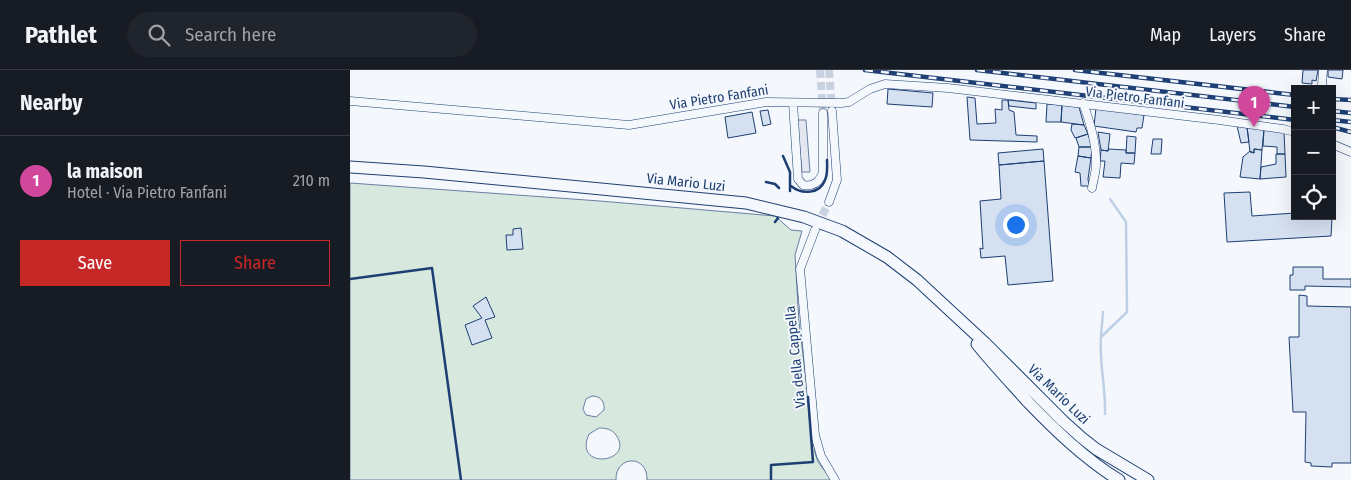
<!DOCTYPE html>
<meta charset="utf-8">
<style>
:root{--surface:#171b24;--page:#20242c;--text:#f1f3f6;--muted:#9ea1a6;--line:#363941;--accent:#c62828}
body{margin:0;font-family:"Fira Sans Condensed",sans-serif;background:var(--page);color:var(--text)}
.controls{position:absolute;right:15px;top:15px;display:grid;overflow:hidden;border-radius:0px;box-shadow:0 5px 20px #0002}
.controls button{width:45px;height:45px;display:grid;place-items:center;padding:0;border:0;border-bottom:1px solid var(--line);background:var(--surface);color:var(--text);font:25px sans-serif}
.you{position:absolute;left:665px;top:154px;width:18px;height:18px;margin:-12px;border:4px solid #fff;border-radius:50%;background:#1a73e8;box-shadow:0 0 0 8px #1a73e833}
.badge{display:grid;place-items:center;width:32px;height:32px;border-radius:50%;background:var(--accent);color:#fff;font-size:16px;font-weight:700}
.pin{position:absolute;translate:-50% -41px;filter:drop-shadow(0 1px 2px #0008)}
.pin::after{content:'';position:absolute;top:26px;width:18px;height:15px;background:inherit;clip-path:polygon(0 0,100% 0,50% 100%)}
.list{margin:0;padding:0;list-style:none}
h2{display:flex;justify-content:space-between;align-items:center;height:65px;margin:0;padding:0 20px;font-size:21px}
h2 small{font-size:16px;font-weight:400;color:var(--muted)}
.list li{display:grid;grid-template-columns:32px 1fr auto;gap:15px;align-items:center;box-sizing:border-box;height:90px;padding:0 20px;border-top:1px solid var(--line)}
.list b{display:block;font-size:19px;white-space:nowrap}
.list p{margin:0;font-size:16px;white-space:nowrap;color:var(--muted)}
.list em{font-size:16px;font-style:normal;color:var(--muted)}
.actions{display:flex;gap:10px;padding:15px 20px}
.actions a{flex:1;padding:11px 0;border:1px solid var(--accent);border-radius:0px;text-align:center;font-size:18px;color:var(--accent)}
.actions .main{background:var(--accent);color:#fff}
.icon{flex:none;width:28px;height:28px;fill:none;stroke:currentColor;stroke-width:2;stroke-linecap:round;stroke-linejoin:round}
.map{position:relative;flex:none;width:1001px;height:410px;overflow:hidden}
header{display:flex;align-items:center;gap:30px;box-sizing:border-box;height:70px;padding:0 25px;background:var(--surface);border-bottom:1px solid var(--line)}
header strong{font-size:24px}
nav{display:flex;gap:28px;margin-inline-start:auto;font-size:18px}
.search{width:350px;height:45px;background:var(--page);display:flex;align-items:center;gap:12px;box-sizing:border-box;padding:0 18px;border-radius:28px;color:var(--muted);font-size:19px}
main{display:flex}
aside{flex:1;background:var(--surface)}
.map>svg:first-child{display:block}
</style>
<header>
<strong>Pathlet</strong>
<div class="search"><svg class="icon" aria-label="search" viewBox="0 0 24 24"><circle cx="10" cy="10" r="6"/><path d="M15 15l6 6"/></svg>Search here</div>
<nav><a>Map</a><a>Layers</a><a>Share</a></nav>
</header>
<main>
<aside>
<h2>Nearby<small></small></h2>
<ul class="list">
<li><span class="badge" style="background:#d1479c">1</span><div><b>la maison</b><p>Hotel · Via Pietro Fanfani</p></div><em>210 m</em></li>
</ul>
<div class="actions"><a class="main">Save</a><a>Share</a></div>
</aside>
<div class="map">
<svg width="1001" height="410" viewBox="0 0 1001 410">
<rect width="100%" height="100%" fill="#f4f7fb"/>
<!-- green -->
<path fill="#d7e8df" stroke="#687fa3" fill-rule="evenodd" d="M0,113L250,131L425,146L441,160L452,161L445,185L449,252L465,383L468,392L482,410H297C298,384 265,385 266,410H0ZM242,326C251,326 255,332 254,340L246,347L236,345L233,339L236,329ZM249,358C255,358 262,359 266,365C286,393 222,401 239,364Z"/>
<!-- parking -->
<path fill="#e3e8f0" stroke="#687fa3" d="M447,50H456L460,102H452Z"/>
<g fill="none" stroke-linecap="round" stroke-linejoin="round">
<!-- stream -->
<path stroke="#bed0e5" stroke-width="2.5" d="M751,266L753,242
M755,344C756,318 749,293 751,267L777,242L776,152L760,129"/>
</g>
<!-- building -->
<path fill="#d5e0f0" stroke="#1d3f73" d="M953,0H968L966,11L962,10V14L952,13Z
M978,0H993L992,9L978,7Z
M538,19L583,23L582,37L537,34Z
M617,27L625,28L627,54L646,53L645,39L652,40V30H658L659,40L664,42L666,65L687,66V72L620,70Z
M658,30L686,33V39L659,36Z
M697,34L712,35L711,52H696Z
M712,35L729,37L734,55L711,52Z
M746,38L794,45L792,58H787L786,62L744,56Z
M418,40L421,54L413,56L410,41Z
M402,42L406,63L378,68L375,47Z
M722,54L734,55L738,64L725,68L721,60Z
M887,56L897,57L899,72L891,73Z
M897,57L914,59L912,80L904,79V83L900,82Z
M914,59L934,61L935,84H927V77L913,76Z
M748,62L760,64L758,81L751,80Z
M738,64L742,77H729L726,68Z
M777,66L786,67L785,83H776Z
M803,69H812L811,84H801Z
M729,77H742L741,88L728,86Z
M693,79L694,91L649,95L648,83Z
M759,79L776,80V83H785L784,94L771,93L770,108L753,107L755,91H750L751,80L758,81Z
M904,79L912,80L910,109L890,107L893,87L900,81L904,83Z
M926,84H935L936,107L910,109L911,97L926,94Z
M728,86L741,88L738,109L739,116H731L730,103L725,102Z
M694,91L703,211L658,215L655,186L631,188L630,178L633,179L630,131L651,129L649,95Z
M900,122L902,146L945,143V146H982L983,129L981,166L877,172L874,123Z
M171,158L173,179L157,180L156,165H163V159Z
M943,197H973V209H1001V217L955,216V220H940V205H943Z
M949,225L957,226V236L1001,237V393H982V397L961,396V393L955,392L956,342H943L939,267H949Z
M136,227L145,247L135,250L142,268L122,275L115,255L132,248L123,236Z"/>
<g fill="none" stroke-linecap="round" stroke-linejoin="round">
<!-- minor-tunnel -->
<path stroke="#c9d2e0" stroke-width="8" stroke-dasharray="8 4" stroke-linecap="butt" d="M470,0L473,43
M479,0L482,39
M467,156L479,132"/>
<!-- minor casing -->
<g stroke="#1d3f73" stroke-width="9">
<path id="minor" d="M972,15L973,0
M0,31L279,55L416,32L492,33L499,32L520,19L535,14L598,18L869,50L933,59L945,62
M443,33L448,109L453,115C463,117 470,112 473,102V43
M733,33C740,52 747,74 746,95C746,102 743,111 742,118
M982,74L1001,82
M479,132L487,110L482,41
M465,160L450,199L465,365L471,386L485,410"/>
</g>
<!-- primary casing -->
<g stroke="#1d3f73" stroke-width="13">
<path id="primary" d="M0,97L74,102L396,133L454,147L492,161L537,187L567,210L635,273L713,351L732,368L746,379L798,410
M627,274C643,294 661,313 678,332C706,361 735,389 769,410"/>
</g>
<!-- minor -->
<use href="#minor" stroke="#f4f7fb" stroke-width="8"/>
<!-- primary -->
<use href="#primary" stroke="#f4f7fb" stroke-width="11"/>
<!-- rail casing -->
<g stroke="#1d3f73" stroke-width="4.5">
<path id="rail" d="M515,0L945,50
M627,0L945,37
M725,0L945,25
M982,29L1001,30
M982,41L1001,43
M982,50L1001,52
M982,57L1001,62"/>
</g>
<!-- rail -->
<use href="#rail" stroke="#f4f7fb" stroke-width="2.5" stroke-dasharray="8" stroke-linecap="butt"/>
<!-- wall -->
<path stroke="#1d3f73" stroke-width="2.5" d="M433,86L440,102V121
M416,112L425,114L429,118
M441,116C452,125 470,124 475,110C478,104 477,96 477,90
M425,152L428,148
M0,209L82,198L111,410
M421,410V395L463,392L458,327"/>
</g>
<g text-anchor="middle" stroke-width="4" stroke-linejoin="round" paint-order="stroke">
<!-- street labels -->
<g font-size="14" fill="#1d3f73" stroke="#f4f7fb">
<text transform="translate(369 27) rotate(-9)" y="5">Via Pietro Fanfani</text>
<text transform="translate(785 27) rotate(7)" y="5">Via Pietro Fanfani</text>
<text transform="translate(336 112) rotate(6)" y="5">Via Mario Luzi</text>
<text transform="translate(445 287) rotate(-96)" y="5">Via della Cappella</text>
<text transform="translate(709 324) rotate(44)" y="5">Via Mario Luzi</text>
</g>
</g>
</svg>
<div class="controls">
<button>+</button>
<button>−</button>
<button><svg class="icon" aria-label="locate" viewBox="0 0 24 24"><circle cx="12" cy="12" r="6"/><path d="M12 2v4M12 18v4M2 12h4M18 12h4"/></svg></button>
</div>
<div class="you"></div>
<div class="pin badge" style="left:904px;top:57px;background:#d1479c">1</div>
</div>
</main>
